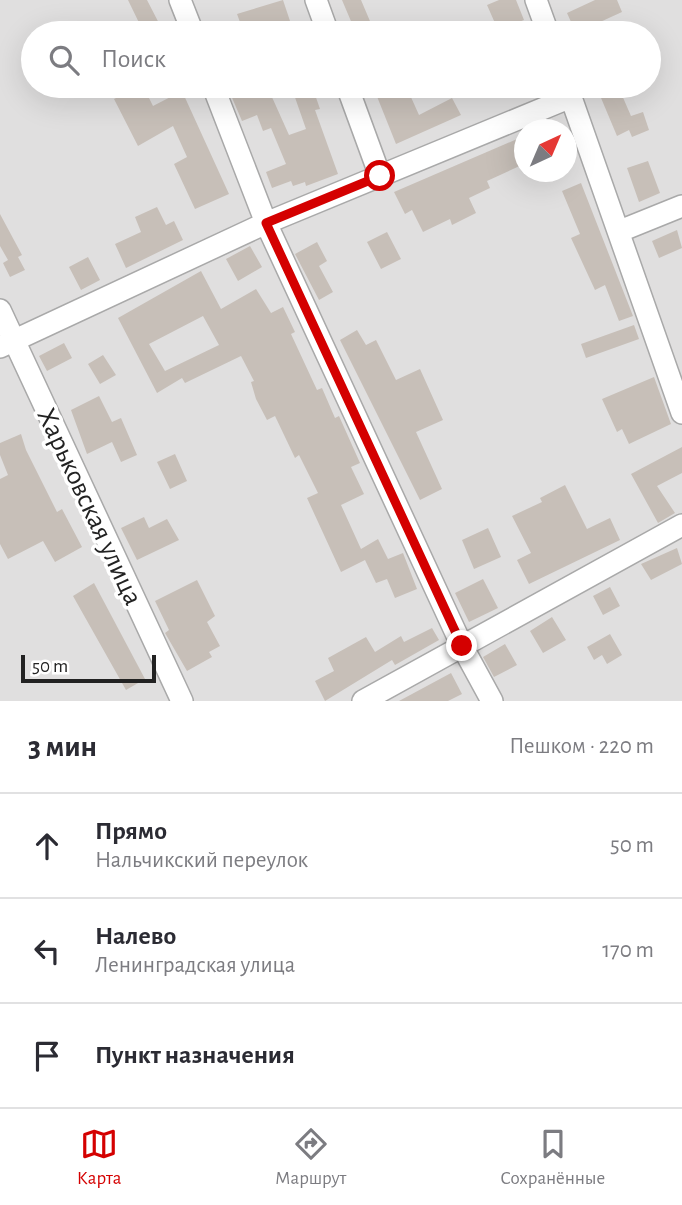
<!DOCTYPE html>
<html lang="ru">
<meta charset="utf-8">
<style>
:root{--surface:#fff;--page:#f2f2f3;--text:#2b2b33;--muted:#7c7c81;--line:#e1e1e2;--accent:#d40000}
body{margin:0;font-family:"Alegreya Sans",sans-serif;background:var(--page);color:var(--text)}
.compass{position:absolute;left:514px;top:119px;width:63px;height:63px;border-radius:50%;background:var(--surface);box-shadow:0 7px 28px #0002;rotate:44deg}
.scale{position:absolute;left:21px;bottom:18px;width:135px;box-sizing:border-box;padding-left:7px;border:4px solid #222;border-top:0;font-size:19px;line-height:24px;white-space:nowrap;color:#222;-webkit-text-stroke:5px #fff;paint-order:stroke}
.stop{position:absolute;width:21px;height:21px;margin:-16px;border:5px solid #d40000;border-radius:50%;background:#fff}
.stop.end{background:#d40000;border-color:#fff;box-shadow:0 2px 7px #0008}
.list{margin:0;padding:0;list-style:none}
h2{display:flex;justify-content:space-between;align-items:center;height:91px;margin:0;padding:0 28px;font-size:30px}
h2 small{font-size:23px;font-weight:400;color:var(--muted)}
.list li{display:grid;grid-template-columns:46px 1fr auto;gap:21px;align-items:center;box-sizing:border-box;height:105px;padding:0 28px;border-top:2px solid var(--line)}
.list b{display:block;font-size:26px;white-space:nowrap}
.list p{margin:0;font-size:23px;white-space:nowrap;color:var(--muted)}
.list em{font-size:23px;font-style:normal;color:var(--muted)}
.icon{flex:none;width:38px;height:38px;fill:none;stroke:currentColor;stroke-width:2;stroke-linecap:round;stroke-linejoin:round}
.map{position:relative;flex:none;width:682px;height:701px;overflow:hidden}
.search{position:absolute;background:var(--surface);box-shadow:0 7px 28px #0002;left:21px;right:21px;top:21px;height:77px;display:flex;align-items:center;gap:18px;box-sizing:border-box;padding:0 24px;border-radius:38px;color:var(--muted);font-size:26px}
.sheet{height:406px;background:var(--surface)}
nav{display:flex;justify-content:space-around;align-items:center;box-sizing:border-box;height:98px;border-top:2px solid var(--line);background:var(--surface);font-size:19px;color:var(--muted)}
nav a{display:grid;justify-items:center;gap:4px}
nav .on{color:var(--accent)}
.map>svg:first-child{display:block}
</style>
<div class="map">
<svg width="682" height="701" viewBox="0 0 682 701">
<rect width="100%" height="100%" fill="#f2efe9"/>
<!-- residential -->
<path fill="#e0dfdf" fill-rule="evenodd" d="M0,0H682V701H0ZM33,33H649V86H33ZM524,130H566V172H524Z"/>
<!-- building -->
<path fill="#c7bfb8" fill-rule="evenodd" d="M128,0H147L164,33H144Z
M283,0L294,33H274L270,23L244,33L237,14Z
M342,0H361L375,33H356Z
M499,0H516L524,20L498,30L487,5Z
M595,0H617L622,12L576,33L567,13Z
M227,86H267L289,135L306,129L291,86H312L320,109L315,110L338,174L306,186L305,182L293,186L291,181L272,188L266,172L286,164L271,128L263,131L257,115L242,121Z
M382,86H406L419,115L452,98L461,115L396,144L374,89Z
M596,86H618L631,116L643,112L649,130L632,137L629,130L617,136Z
M145,90L153,106L182,91L229,194L195,209L174,164L187,157L173,126L138,146L114,99L130,91L133,96Z
M524,136V164L487,181L490,188L469,198L476,213L452,225L450,219L423,232L412,210L405,214L394,192Z
M648,161L660,193L639,202L627,168Z
M581,183L633,316L619,321L605,285L595,290L571,238L580,234L562,191Z
M157,207L166,225L174,221L183,240L126,268L115,244L141,232L135,217Z
M0,214L22,255L18,257L25,270L10,277L3,263L8,260L0,246Z
M677,230L682,248L659,258L652,241Z
M387,232L401,259L381,269L367,242Z
M317,242L327,261L319,266L333,292L319,300L295,254Z
M250,246L262,267L238,281L226,259Z
M88,257L100,280L81,290L69,267Z
M201,271L221,309L256,289L271,313L283,307L295,332L291,334L317,390L322,388L335,418L339,416L360,463L351,467L364,494L341,505L361,549L378,539L388,559L403,553L417,589L395,598L387,579L376,583L365,560L341,572L307,498L318,493L299,455L295,458L275,416L267,420L256,399L251,382L254,381L241,356L185,383L182,378L157,393L118,318ZM203,316L219,345L165,371L149,344Z
M634,325L639,339L586,358L581,344Z
M357,330L366,345L376,340L396,380L420,369L443,420L416,432L442,489L420,500L340,340Z
M64,343L72,358L47,371L39,356Z
M103,355L116,375L100,384L88,364Z
M654,377L671,424L629,444L622,429L617,432L602,399Z
M99,396L112,422L121,418L137,455L121,462L112,442L87,454L71,410Z
M21,434L26,450L57,512L62,509L82,547L55,562L43,541L8,559L0,544V479L8,475L0,455V443Z
M682,447V473L657,486L675,513L658,523L631,474Z
M175,454L187,481L170,489L157,462Z
M565,485L587,529L610,518L620,540L529,584L517,560L531,553L512,516L542,502L540,498Z
M144,517L149,528L167,519L179,540L137,560L121,528Z
M488,528L501,557L474,569L462,540Z
M677,548L682,564L651,580L641,564Z
M483,579L498,608L469,622L455,593Z
M197,580L215,616L207,622L220,646L209,652L212,657L187,671L165,633L169,630L155,601Z
M94,583L145,679L126,690L73,596Z
M610,587L620,606L603,615L593,596Z
M552,617L566,640L543,653L530,631Z
M432,628L439,640L395,665L392,660L325,701L315,681L334,671L328,658L366,637L375,652L401,636L404,642Z
M610,634L622,655L607,664L602,655L594,660L587,647Z
M505,644L517,665L494,677L483,657Z
M451,673L462,694L448,701H399Z"/>
<g fill="none" stroke-linecap="round" stroke-linejoin="round">
<!-- minor casing -->
<g stroke="#a9a9a9" stroke-width="24">
<path id="minor" d="M180,0L193,33
M316,0L328,33
M536,0L548,33
M213,86L266,223L462,646L492,701
M347,86L380,176
M567,86L682,413
M620,231L682,206
M0,310L182,701
M0,347L266,223L571,97
M363,701L682,525"/>
</g>
<!-- minor -->
<use href="#minor" stroke="#fff" stroke-width="21"/>
</g>
<g fill="none" stroke-linecap="round" stroke-linejoin="round">
<!-- route -->
<path stroke="#d40000" stroke-width="9" d="M380,176L266,223L462,646"/>
</g>
<g text-anchor="middle" stroke-width="7" stroke-linejoin="round" paint-order="stroke">
<!-- street labels -->
<g font-size="28" fill="#222" stroke="#fff">
<text transform="translate(91 506) rotate(65)" y="10">Харьковская улица</text>
</g>
</g>
</svg>
<svg class="compass" viewBox="-18 -18 36 36"><path d="M0-13l5 13h-10z" fill="#e53935"/><path d="M0 13l5-13h-10z" fill="#7c7c81"/></svg>
<div class="scale">50 m</div>
<div class="stop" style="left:380px;top:176px"></div>
<div class="stop end" style="left:462px;top:646px"></div>
<div class="search"><svg class="icon" aria-label="search" viewBox="0 0 24 24"><circle cx="10" cy="10" r="6"/><path d="M15 15l6 6"/></svg>Поиск</div>
</div>
<section class="sheet">
<h2>3 мин<small>Пешком · 220 m</small></h2>
<ul class="list">
<li><svg class="icon" aria-label="ahead" viewBox="0 0 24 24"><path d="M12 20V5M6 11l6-6 6 6"/></svg><div><b>Прямо</b><p>Нальчикский переулок</p></div><em>50 m</em></li>
<li><svg class="icon" aria-label="left" viewBox="0 0 24 24"><path d="M17 20v-9H6M10 6l-5 5 5 5"/></svg><div><b>Налево</b><p>Ленинградская улица</p></div><em>170 m</em></li>
<li><svg class="icon" aria-label="arrive" viewBox="0 0 24 24"><path d="M6 21V4h12l-3 4 3 4H6"/></svg><div><b>Пункт назначения</b></div></li>
</ul>
</section>
<nav>
<a class="on"><svg class="icon" aria-label="map" viewBox="0 0 24 24"><path d="M3 6l6-2 6 2 6-2v14l-6 2-6-2-6 2zM9 4v14M15 6v14"/></svg>Карта</a>
<a><svg class="icon" aria-label="directions" viewBox="0 0 24 24"><path d="M12 3l9 9-9 9-9-9zM9 14v-3h6M13 9l2 2-2 2"/></svg>Маршрут</a>
<a><svg class="icon" aria-label="saved" viewBox="0 0 24 24"><path d="M7 4h10v16l-5-4-5 4z"/></svg>Сохранённые</a>
</nav>
